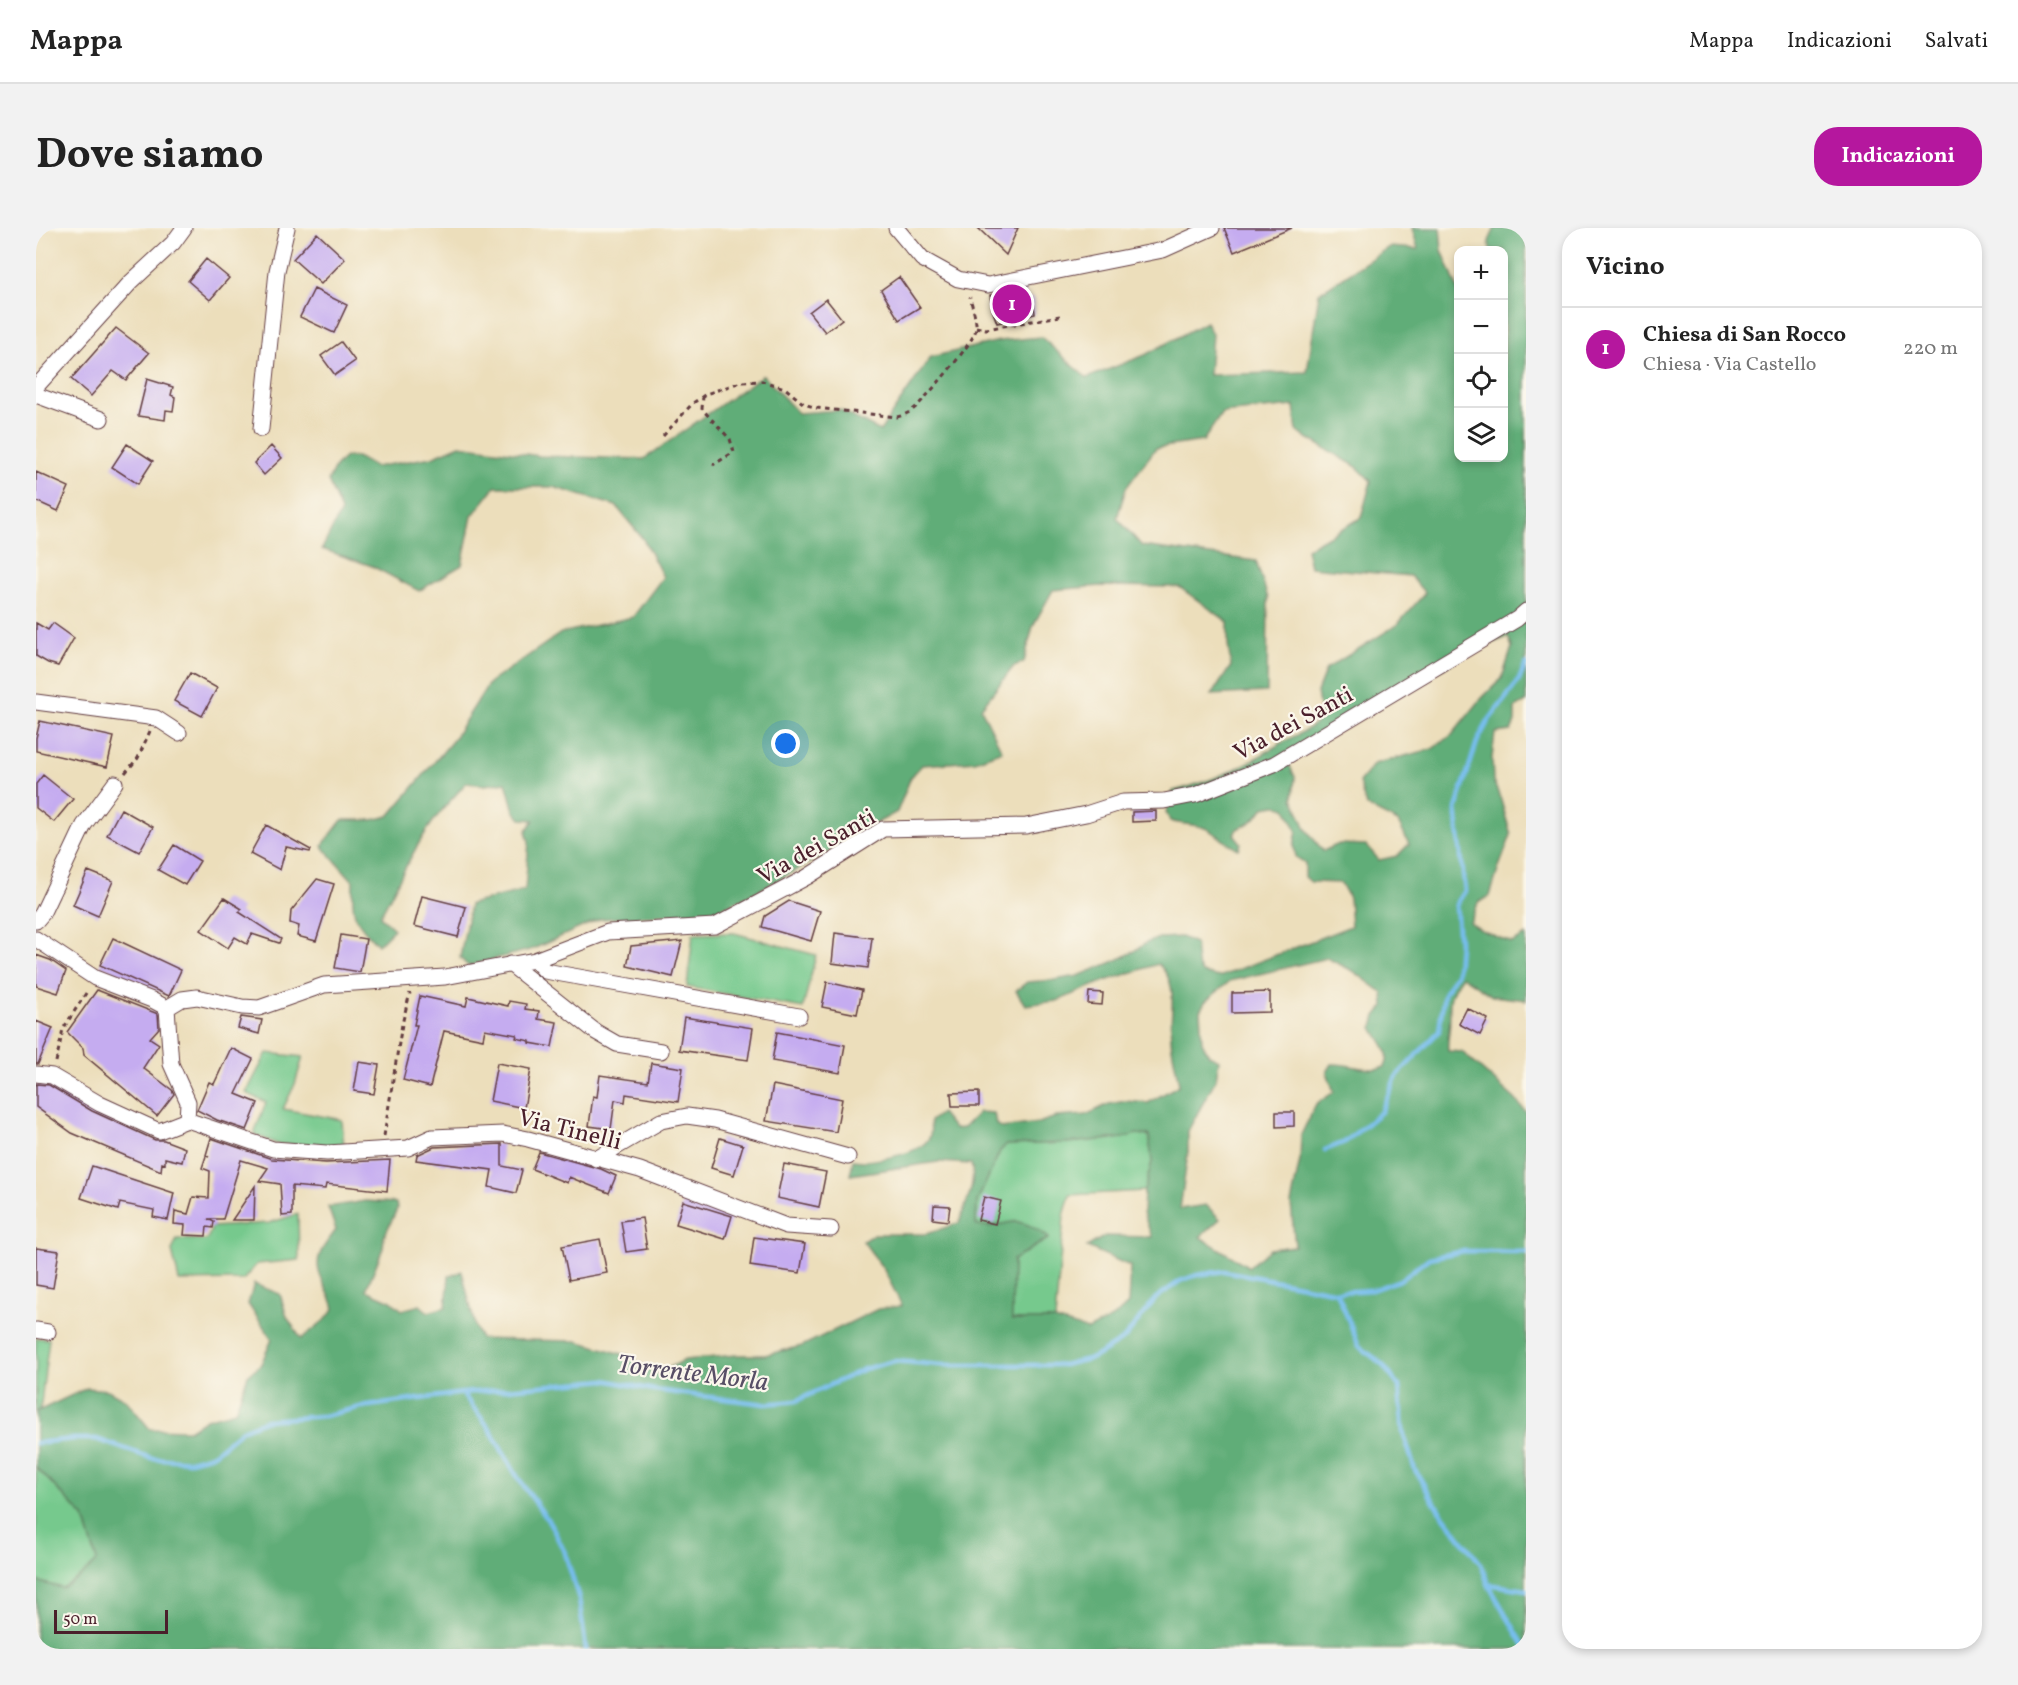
<!DOCTYPE html>
<html lang="it">
<meta charset="utf-8">
<style>
:root{--surface:#fff;--page:#f2f2f2;--text:#222;--muted:#767676;--line:#e0e0e0;--accent:#b5179e}
body{margin:0;font-family:Vollkorn,serif;background:var(--page);color:var(--text)}
.controls{position:absolute;right:18px;top:18px;display:grid;overflow:hidden;border-radius:12px;box-shadow:0 3px 9px #0003}
.controls button{width:54px;height:54px;display:grid;place-items:center;padding:0;border:0;border-bottom:2px solid var(--line);background:var(--surface);color:var(--text);font:30px sans-serif}
.scale{position:absolute;left:18px;bottom:15px;width:114px;box-sizing:border-box;padding-left:6px;border:3px solid #4a1f2b;border-top:0;font-size:16px;line-height:21px;white-space:nowrap;color:#4a1f2b;-webkit-text-stroke:4px #fbf7ec;paint-order:stroke}
.you{position:absolute;left:750px;top:516px;width:21px;height:21px;margin:-15px;border:4px solid #fff;border-radius:50%;background:#1a73e8;box-shadow:0 0 0 9px #1a73e833}
.badge{display:grid;place-items:center;width:39px;height:39px;border-radius:50%;background:var(--accent);color:#fff;font-size:20px;font-weight:700}
.pin{position:absolute;translate:-50% -50%;border:3px solid #fff;box-shadow:0 2px 6px #0006}
.list{margin:0;padding:0;list-style:none}
h2{display:flex;justify-content:space-between;align-items:center;height:78px;margin:0;padding:0 24px;font-size:26px}
h2 small{font-size:20px;font-weight:400;color:var(--muted)}
.list li{display:grid;grid-template-columns:39px 1fr auto;gap:18px;align-items:center;box-sizing:border-box;height:84px;padding:0 24px;border-top:2px solid var(--line)}
.list b{display:block;font-size:22px;white-space:nowrap}
.list p{margin:0;font-size:20px;white-space:nowrap;color:var(--muted)}
.list em{font-size:20px;font-style:normal;color:var(--muted)}
.icon{flex:none;width:33px;height:33px;fill:none;stroke:currentColor;stroke-width:2;stroke-linecap:round;stroke-linejoin:round}
.map{position:relative;flex:none;width:1490px;height:1421px;overflow:hidden;border-radius:24px}
header{display:flex;align-items:center;gap:36px;box-sizing:border-box;height:84px;padding:0 30px;background:var(--surface);border-bottom:2px solid var(--line)}
header strong{font-size:28px}
nav{display:flex;gap:33px;margin-inline-start:auto;font-size:21px}
.intro{display:flex;align-items:center;justify-content:space-between;box-sizing:border-box;height:144px;padding:0 36px}
h1{margin:0;font-size:42px}
.button{padding:15px 27px;border-radius:24px;background:var(--accent);color:#fff;font-size:21px;font-weight:700}
main{display:flex;gap:36px;padding:0 36px}
aside{flex:1;background:var(--surface);border-radius:24px;box-shadow:0 3px 9px #0003}
.map>svg:first-child{display:block}
</style>
<header>
<strong>Mappa</strong>
<nav><a>Mappa</a><a>Indicazioni</a><a>Salvati</a></nav>
</header>
<div class="intro"><h1>Dove siamo</h1><a class="button">Indicazioni</a></div>
<main>
<div class="map">
<svg width="1490" height="1421" viewBox="0 0 1490 1421">
<rect width="100%" height="100%" fill="#fbf7ec"/>
<filter id="ink" filterUnits="userSpaceOnUse"><feTurbulence type="fractalNoise" baseFrequency=".0167" numOctaves="2"/><feDisplacementMap in="SourceGraphic" scale="12" xChannelSelector="R" yChannelSelector="G"/><feConvolveMatrix kernelMatrix="1 2 1 2 8 2 1 2 1" color-interpolation-filters="sRGB"/></filter>
<filter id="wash" filterUnits="userSpaceOnUse"><feTurbulence type="fractalNoise" baseFrequency=".008" numOctaves="4" result="noise"/><feDisplacementMap in="SourceGraphic" scale="24" xChannelSelector="R" yChannelSelector="G"/><feGaussianBlur stdDeviation="1.35" result="paint"/><feColorMatrix in="noise" values="0 0 0 0 0 0 0 0 0 0 0 0 0 0 0 0 0 1.4 0 .05"/><feComposite in="paint" operator="in"/></filter>
<g filter="url(#wash)">
<rect width="100%" height="100%" fill="#ecdebb"/>
<!-- green -->
<path fill="#76c98d" stroke="#60745c" stroke-width="1.5" d="M698,705L780,727L767,780L651,759L657,706Z
M231,825L267,829L259,856L247,881L306,892L308,920L241,916L218,906L230,874L210,865Z
M1100,906L1113,907L1116,934L1108,963L1034,967L1028,988L1019,1092H975L977,1031L1012,1011L981,993L953,1000L940,997L941,974L964,923L970,917L1029,915L1087,910Z
M262,986L263,1032L221,1036L207,1052L143,1053L136,1023L141,1011L171,1012L176,999L233,995Z
M0,1110L13,1111L4,1183L0,1184Z
M0,1239L48,1289L61,1333L45,1348L26,1360L0,1353Z"/>
<!-- forest -->
<path fill="#60ad78" stroke="#556652" stroke-width="1.5" fill-rule="evenodd" d="M1376,0H1404L1406,22L1422,62V230H1468V22H1454L1453,13L1459,0H1484L1490,3V474L1479,480V494L1475,503L1459,505L1456,530L1457,553L1464,569L1475,607L1463,639L1454,668L1442,675L1434,695L1445,702L1476,715L1490,707V772L1456,768L1426,748C1408,772 1416,778 1413,804C1412,811 1411,816 1412,823L1426,824L1479,871L1490,884V1421H0V1353L26,1360L45,1348L61,1333L48,1289L0,1239V1184L51,1160L72,1162L90,1172L114,1201L153,1202L170,1191L199,1183L212,1147L225,1136L236,1111L212,1076L218,1056L244,1066L251,1089L265,1111L291,1090L298,1081C295,1062 276,1046 284,1026C287,1018 295,1009 300,1002L292,979L329,973L360,975L361,981L348,1009L347,1020L330,1062L355,1073L366,1082L384,1077L392,1084L410,1079L413,1048L426,1043L439,1098L445,1111L541,1113L593,1128L620,1146L649,1132L701,1127H729L766,1118L842,1081L866,1078L848,1042L827,1013L838,1006H890L923,995C929,976 941,956 935,936L902,934L814,947L817,932C833,935 876,927 889,915C896,909 895,901 894,893L905,885L918,901L927,900L943,884L958,885L960,896L965,900L1002,895L1020,889L1050,887L1073,876L1090,873L1112,875L1143,857C1141,842 1136,826 1135,811C1133,785 1145,756 1122,736L1069,753L1021,773L989,777L980,763L991,754L1018,752L1042,748L1079,733L1097,724L1110,715L1123,710L1145,709L1159,715L1161,735L1166,745L1183,749L1315,698L1313,670L1305,655L1275,654L1269,649V635L1260,629L1258,618L1261,603L1250,580L1239,577L1228,579C1222,589 1212,597 1201,601L1198,606L1205,615L1203,621C1191,617 1183,607 1171,601C1160,596 1147,597 1134,593L1130,584L1137,563C1174,554 1210,538 1242,517C1257,508 1273,503 1285,490L1281,464L1290,441L1361,397L1389,365L1374,348L1274,339L1270,321L1325,290L1335,253L1321,239L1261,204L1258,178L1186,185L1167,213L1120,220L1090,260L1081,290L1106,318L1220,333L1232,370L1231,464L1176,467L1195,438L1192,417V394L1143,359L1065,358L1017,362L997,398L988,434L978,438L945,480L966,523L939,533L886,537L875,549L861,584L830,601L806,617L709,670L676,684L564,691L497,721L432,738L424,730L434,676L489,662L493,613L490,603L498,592L485,591L478,583L470,554L449,557L430,555C418,569 404,583 394,598C374,626 361,658 344,688L358,701L342,717C318,692 315,688 317,653L286,618L306,592H336L353,588L417,512L453,455L525,405L597,389L627,349L607,311L580,278L517,259H459L436,288L426,337L383,363L336,338L286,321L305,283L292,253L299,239L309,229H321L339,239L396,229L424,217L504,228L608,231L727,147L762,185L804,182L844,203L895,129L963,113L1005,109L1051,150L1109,127L1170,94L1176,106L1173,147L1271,144L1283,65L1353,19L1382,21ZM1472,409L1476,419L1466,450L1446,470L1416,507L1396,521L1338,536L1323,554L1330,578L1362,594L1373,616L1361,628L1343,632L1330,617L1303,616L1287,623L1270,601L1257,570L1259,549L1248,526L1445,419ZM1291,730L1317,743L1347,765L1348,778L1340,788L1337,799C1343,814 1357,822 1349,839C1331,845 1314,835 1296,836L1291,844L1298,864L1280,876L1265,907L1264,932L1255,976L1259,1018L1234,1021L1213,1039L1164,1009L1184,991L1170,977L1144,981L1152,925V903L1180,851L1183,832L1173,827L1166,814L1164,783L1169,774L1194,753ZM1100,906L1113,907L1116,934L1108,963L1107,985L1116,1009L1069,1008L1051,1019L1094,1038L1092,1076L1078,1089L1052,1102L1019,1092H976L977,1032L1013,1010C1004,1003 990,993 978,994C964,995 955,1001 940,997L941,974L964,923L970,917L1029,915L1087,910Z"/>
<g fill="none" stroke-linecap="round" stroke-linejoin="round">
<!-- stream -->
<path stroke="#77beef" stroke-width="4.5" d="M1289,922L1309,914L1345,884L1360,849L1403,803L1408,766L1421,744L1423,715L1420,677L1429,663L1420,581L1441,514L1453,492L1482,454L1490,436
M1301,1064L1323,1118L1346,1136L1363,1158L1367,1204L1379,1242L1403,1282L1445,1336L1452,1356L1490,1421
M427,1166L453,1200L482,1250L514,1295L529,1325L543,1371L550,1421
M0,1215L37,1211H60L115,1230L154,1233L176,1227L206,1202L230,1192L288,1188L325,1179L427,1165L569,1152L618,1162L729,1176L760,1173L828,1141L858,1133L905,1137H1027L1057,1130L1088,1111L1120,1070L1144,1053L1161,1047L1188,1043L1301,1064L1336,1062L1364,1052L1393,1030L1428,1023L1490,1024
M1452,1356L1490,1362"/>
</g>
<g id="blocks">
<!-- building -->
<path fill="#c5acf0" d="M942,0H982L970,27Z
M1188,0H1256L1198,24Z
M281,5L309,31L285,56L257,31Z
M170,31L193,50L174,72L152,53Z
M863,49L884,79L863,92L845,62Z
M278,61L311,77L298,105L264,89Z
M983,61V62L989,61L990,71L997,70L999,86L961,95L956,81L954,67Z
M790,71L806,91L789,104L773,84Z
M80,100L113,125L90,152L77,143L55,168L35,151Z
M305,114L319,133L299,147L285,128Z
M111,151L137,159L135,167L139,169L137,183L130,182L129,192L102,188Z
M91,216L117,233L102,256L76,239Z
M235,218L246,230L228,247L218,235Z
M0,244L33,259L22,283L0,273Z
M0,395L12,402L17,395L38,410L22,438L12,435L0,428Z
M154,445L181,460L166,488L138,473Z
M4,493L78,509L71,539L0,523V510Z
M7,547L37,571L18,594L0,580V556Z
M85,581L117,599L103,624L71,607Z
M1120,583V593L1096,594V584Z
M230,597L275,622L274,624L250,619L244,642L214,626Z
M138,617L164,633L149,657L122,642Z
M52,643L77,653L62,688L37,677Z
M281,651L298,656L280,713L261,708L263,698L254,695L255,683Z
M386,668L430,679L422,709L378,698Z
M188,670L206,681L203,684L245,711L243,715L216,706L211,716L199,709L192,720L165,702Z
M753,673L784,683L775,713L726,699L729,688Z
M799,705L836,710L832,740L796,735Z
M305,707L330,711L324,744L299,740Z
M77,710L145,742L133,768L64,737Z
M646,713L637,749L591,738L595,718Z
M0,727L14,732L30,743L22,765L0,758Z
M791,754L826,762L821,786L786,779Z
M61,762L122,786L123,800L114,810L123,816L107,840L136,862L138,866L121,888L48,827L47,820L31,804Z
M1053,764L1067,765L1066,777L1052,776Z
M1234,764V784L1196,785V765Z
M384,768L430,778L432,769L472,778L473,773L490,776L489,781L503,783L502,791L521,794L516,819L494,815V813L480,810L481,807L449,801L447,811L408,803L394,859L367,852L381,797H378Z
M1431,780L1452,791L1444,807L1423,796Z
M205,789L226,792L223,806L202,800Z
M648,789L717,800L712,832L643,822Z
M0,793L17,800L2,836H0Z
M741,804L809,817L804,845L736,833Z
M195,820L217,831L200,866L222,875L211,902L181,892L161,882L173,854L178,856Z
M323,834L343,837L338,866L318,863Z
M461,835L495,841L488,880L454,873Z
M615,835L647,840L642,874L590,866L589,874L579,872L575,901L553,898L557,868L561,869L564,847L612,854Z
M0,856L13,857L56,883L119,912H128L149,920L146,934L129,930V936L126,935L125,943L36,905L0,879Z
M737,857L806,871L800,904L730,893Z
M943,864V878H916L915,865Z
M1240,884H1258V898L1240,899Z
M175,910L236,931L290,935L354,932L351,963L290,956L289,961L256,958V987L246,988L244,956L223,953L232,940L205,932L187,991H172L178,994L177,1000L171,999L170,1008L148,1007L149,997L138,996L139,983L152,986L157,969L173,970L174,943L166,940L170,928L173,929L170,927Z
M684,910L707,917L698,947L675,940Z
M466,916V938L486,942L480,965L453,959L456,942L380,932L381,927L398,919Z
M503,924L565,941L580,948L573,965L533,949L531,955L496,941Z
M748,936L790,944L783,979L741,970Z
M56,938L138,965L132,992L117,989L118,982L84,975L82,982L45,970Z
M219,958L218,992H196Z
M948,969L965,973L959,996L942,992Z
M647,973L696,988L689,1011L640,996Z
M898,977L914,978L912,993L897,991Z
M606,990L611,1021L590,1024L585,993Z
M718,1009L769,1016L764,1045L714,1038Z
M564,1011L571,1045L533,1052L526,1018Z
M0,1020L23,1023L17,1060L0,1057Z"/>
</g>
</g>
<g filter="url(#ink)">
<use href="#blocks" fill-opacity="0" stroke="#623c41" stroke-width="1.5"/>
<g fill="none" stroke-linecap="round" stroke-linejoin="round">
<!-- minor casing -->
<g stroke="#623c41" stroke-width="17">
<path id="minor" d="M860,0L886,31L922,51L952,57L1127,22L1176,0
M0,159L95,54L137,15L148,0
M0,167L65,191
M225,201L241,43L251,0
M0,474L120,490L143,505
M0,693L6,686L48,597L79,555
M0,711L59,750L116,772L131,780L135,836L152,874L151,892
M499,732L509,743L763,788
M474,736L560,804L581,816L625,823
M131,780L146,771L161,769L206,779L223,780L288,757L409,749L499,732L572,704L679,698L771,649L847,601L990,598L1050,586L1087,574L1128,573L1159,567L1238,536L1481,391L1490,383
M0,846L16,848L64,876L123,903L151,892
M151,892L237,921L291,925L372,920L396,909L467,906L492,911L604,942L750,998L795,1001
M560,931L625,893L651,888L679,892L812,929
M0,1102L12,1104"/>
</g>
<!-- path -->
<path stroke="#623c41" stroke-width="3" stroke-dasharray="4.5 4.5" stroke-linecap="butt" d="M940,99L950,101L1024,88
M667,168L666,181L694,211L698,224L677,237
M627,208L657,175L670,166L705,154L726,153L749,160L768,176L781,180L861,189C869,187 875,184 881,178C892,167 938,115 940,101C941,91 936,79 934,69
M89,545L102,530L114,503
M20,834L27,801L52,762
M348,908L366,796L374,765"/>
<!-- minor -->
<use href="#minor" stroke="#fff" stroke-width="15"/>
</g>
</g>
<g text-anchor="middle" stroke-width="4.5" stroke-linejoin="round" paint-order="stroke">
<!-- street labels -->
<g font-size="24" fill="#4a1f2b" stroke="#fbf7ec">
<text transform="translate(1257 495) rotate(-28)" y="8">Via dei Santi</text>
<text transform="translate(780 618) rotate(-29)" y="8">Via dei Santi</text>
<text transform="translate(534 901) rotate(14)" y="8">Via Tinelli</text>
</g>
<!-- water labels -->
<g font-size="26" font-style="italic" fill="#584f66" stroke="#fbf7ec">
<text transform="translate(657 1144) rotate(7)" y="9">Torrente Morla</text>
</g>
</g>
</svg>
<div class="controls">
<button>+</button>
<button>−</button>
<button><svg class="icon" aria-label="locate" viewBox="0 0 24 24"><circle cx="12" cy="12" r="6"/><path d="M12 2v4M12 18v4M2 12h4M18 12h4"/></svg></button>
<button><svg class="icon" aria-label="layers" viewBox="0 0 24 24"><path d="M12 4l9 5-9 5-9-5zM3 14l9 5 9-5"/></svg></button>
</div>
<div class="scale">50 m</div>
<div class="you"></div>
<div class="pin badge" style="left:976px;top:76px">1</div>
</div>
<aside>
<h2>Vicino<small></small></h2>
<ul class="list">
<li><span class="badge">1</span><div><b>Chiesa di San Rocco</b><p>Chiesa · Via Castello</p></div><em>220 m</em></li>
</ul>
</aside>
</main>
